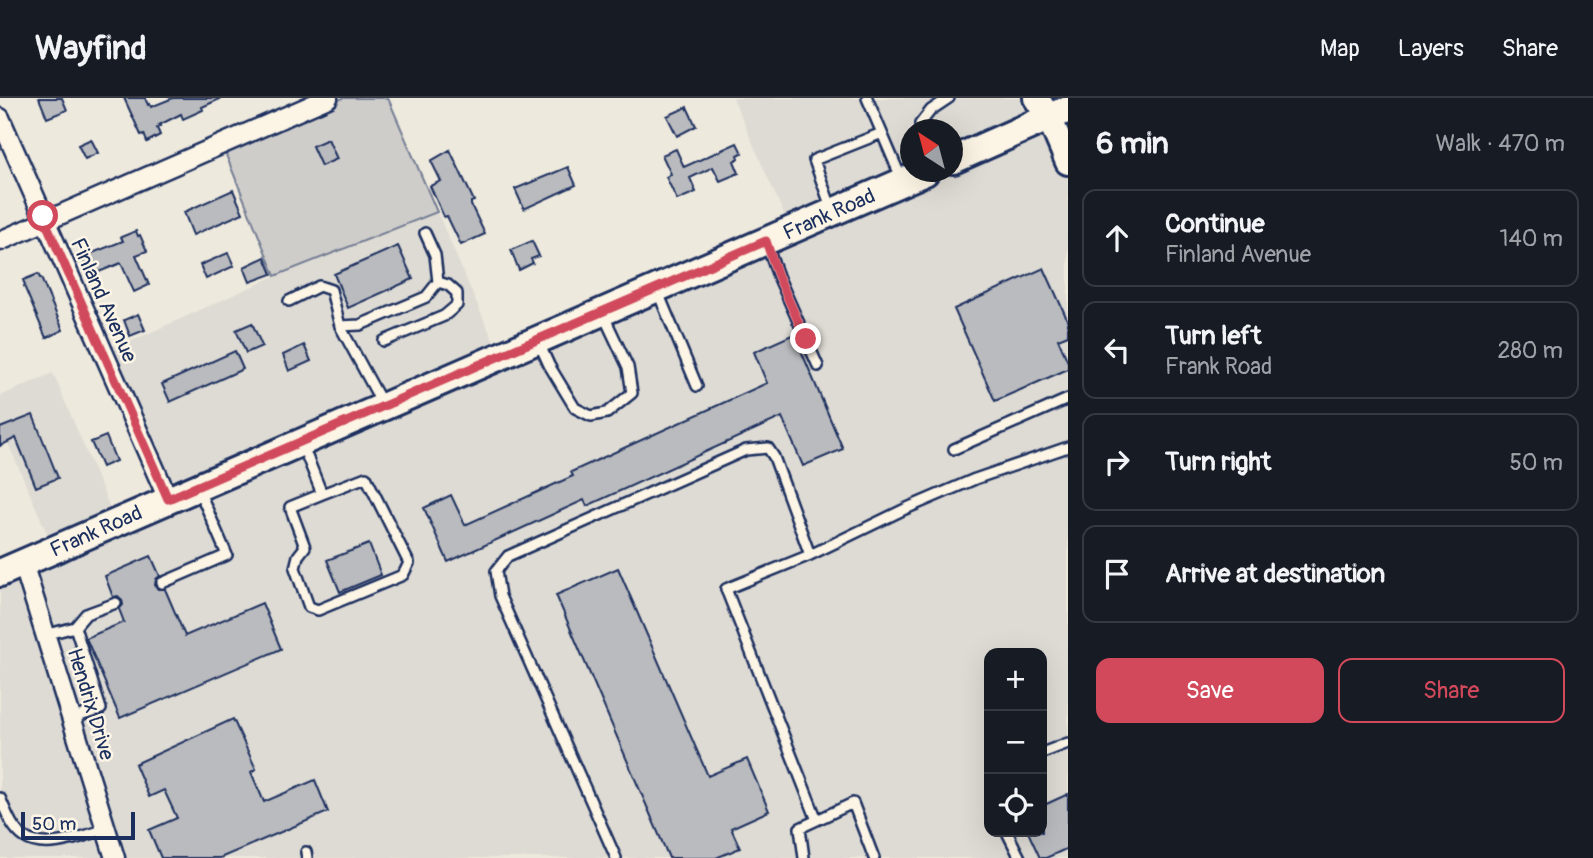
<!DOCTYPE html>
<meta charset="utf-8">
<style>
:root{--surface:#171b24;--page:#20242c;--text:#f1f3f6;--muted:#9ea1a6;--line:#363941;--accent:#d1495b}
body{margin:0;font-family:Pangolin,sans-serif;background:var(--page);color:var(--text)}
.controls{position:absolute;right:21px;bottom:21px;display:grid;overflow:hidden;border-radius:14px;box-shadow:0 7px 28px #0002}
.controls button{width:63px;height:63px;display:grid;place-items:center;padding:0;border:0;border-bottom:2px solid var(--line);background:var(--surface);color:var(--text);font:35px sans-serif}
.compass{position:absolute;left:900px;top:21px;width:63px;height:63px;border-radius:50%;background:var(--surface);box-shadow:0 7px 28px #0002;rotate:324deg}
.scale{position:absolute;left:21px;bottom:18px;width:114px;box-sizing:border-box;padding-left:7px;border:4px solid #1b2f5e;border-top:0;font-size:19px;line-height:24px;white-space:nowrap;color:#1b2f5e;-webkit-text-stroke:5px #fcf5e5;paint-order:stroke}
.stop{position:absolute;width:21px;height:21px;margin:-16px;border:5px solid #d1495b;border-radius:50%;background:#fff}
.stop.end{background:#d1495b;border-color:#fff;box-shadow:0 2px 7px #0008}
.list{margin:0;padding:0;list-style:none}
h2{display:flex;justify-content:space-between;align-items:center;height:91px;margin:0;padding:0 28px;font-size:30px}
h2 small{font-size:23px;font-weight:400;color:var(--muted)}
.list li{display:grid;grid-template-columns:46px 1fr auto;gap:21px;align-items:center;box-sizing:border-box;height:98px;margin:0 14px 14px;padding:0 14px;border:2px solid var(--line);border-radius:14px}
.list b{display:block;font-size:26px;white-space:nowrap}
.list p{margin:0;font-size:23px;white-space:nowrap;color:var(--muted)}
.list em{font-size:23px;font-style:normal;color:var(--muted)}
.actions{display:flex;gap:14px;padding:21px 28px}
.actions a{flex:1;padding:16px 0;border:2px solid var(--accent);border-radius:14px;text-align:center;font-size:24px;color:var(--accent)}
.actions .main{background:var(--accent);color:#fff}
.icon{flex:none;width:38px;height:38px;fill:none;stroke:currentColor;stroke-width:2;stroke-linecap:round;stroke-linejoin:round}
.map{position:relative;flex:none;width:1068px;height:760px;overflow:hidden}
header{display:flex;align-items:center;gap:42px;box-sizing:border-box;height:98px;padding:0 35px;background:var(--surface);border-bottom:2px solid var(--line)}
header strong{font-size:33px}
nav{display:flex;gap:38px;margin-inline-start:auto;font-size:24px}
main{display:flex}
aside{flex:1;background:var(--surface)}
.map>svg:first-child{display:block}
</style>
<header>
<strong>Wayfind</strong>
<nav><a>Map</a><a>Layers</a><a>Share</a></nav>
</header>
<main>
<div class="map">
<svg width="1068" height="760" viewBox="0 0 1068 760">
<rect width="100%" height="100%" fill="#eee9dd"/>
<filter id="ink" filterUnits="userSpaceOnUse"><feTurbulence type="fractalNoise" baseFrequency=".0143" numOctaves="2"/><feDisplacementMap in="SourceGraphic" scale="14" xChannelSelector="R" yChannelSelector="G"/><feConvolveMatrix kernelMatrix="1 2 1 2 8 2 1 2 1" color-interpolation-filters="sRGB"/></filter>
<g filter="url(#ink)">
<!-- built -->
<path fill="#dedbd4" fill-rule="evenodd" d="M733,0H1068V760H0V472L53,449L0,327V298L53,275L113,417L161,397L101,257L275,178L437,114L499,256L789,128ZM911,32H953V74H911ZM989,555H1042V734H989Z"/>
<!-- green -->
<path fill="#cfcdca" stroke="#757e94" stroke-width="2" d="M343,0H388L437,114L275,178L224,52Z"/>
<!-- building -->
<path fill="#babbbe" stroke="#1b2f5e" stroke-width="2" d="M39,0H62L67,12L47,20Z
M124,0H145L148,7L150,6L151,9L173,0H222L202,9L203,12L183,21L181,16L159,27L160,28L157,30L160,37L147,44L144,36L141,37Z
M687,9L696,28L677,38L667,18Z
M91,41L98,55L85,61L78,47Z
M328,41L337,61L321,68L312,48Z
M737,45L742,55L738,57L739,60L734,63L739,75L720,83L713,69L690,80L696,94L677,102L666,79L671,76L662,57L676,51L684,69Z
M450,52L474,103L471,104V107L485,136L461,147L447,118L444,119L430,88L441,83L431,63Z
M568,69L576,87L524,111L515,91Z
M233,92L243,115L193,137L184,114Z
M136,133L138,138L140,137L147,153L136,157L149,187L134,194L121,165L89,178L82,159L123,143L121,139Z
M532,143L539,158L531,161L533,165L519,172L511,152Z
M398,148L413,181L348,210L334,176Z
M228,155L234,168L206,181L200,167Z
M265,159L272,176L250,184L244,169Z
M1044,170L1068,223V237L1058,241L1068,264V271L995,303L954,211Z
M38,176L40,180H41L63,232L46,240L24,188L25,187L23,182Z
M138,216L145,232L130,238L124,222Z
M252,225L262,248L246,255L236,232Z
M794,236L843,351L803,368L782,319L587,408L584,402L448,464L424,410L451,397L465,427L573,378L571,374L767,285L754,254Z
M304,247L311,263L289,273L283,257Z
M235,253L243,271L170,304L162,286Z
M33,317L58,380L36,389L16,340L0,348V330Z
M106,338L116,363L102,369L91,344Z
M369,446L381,477L340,494L327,462Z
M151,458L160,478L156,481L155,487L158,491H165L185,538L262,505L281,551L120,620L86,540L124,524L119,511L123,507L122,502L118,498L113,499L105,478Z
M618,470L708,678L747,661L769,713L731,730L740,750L716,760H669L556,497Z
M233,621L256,671L251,674L264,704L315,682L328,714L220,760H161L149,732L177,720L164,692L149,699L135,666Z
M1068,696V750L1046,760H1040L1028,734H1042V708Z"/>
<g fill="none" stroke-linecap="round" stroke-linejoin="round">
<!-- lane casing -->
<g stroke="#1b2f5e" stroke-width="14">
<path id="lane" d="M867,0L902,82
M921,32L920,26L931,12L949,0
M832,112L814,62L882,35
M766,145L778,178L818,268
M657,192L697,288
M289,203L319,188L331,192L340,228L383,307
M340,228L360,227L426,199L438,184L435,157L425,135
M384,243L444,218L457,207V195L448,187L438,184
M538,243L549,267L575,310L591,318L607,315L632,295L628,269L603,216
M302,346L322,396L290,409L305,449L298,458L295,470L309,509L318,512L403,477L409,465L366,379L322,396
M954,351L1068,301
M810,457L726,491L817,722
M162,485L227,457L198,390
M75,529L86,516L116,505
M45,537L75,529L101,611L71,621
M1042,655L1068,645
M0,700C6,713 11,730 24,739C45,754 83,738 106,731
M1007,734L1020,760
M306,754L307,760
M616,760L500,498L496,473L508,458L746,352L768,350L774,359L810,457L905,411L975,381L1068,349
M804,760L800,730L853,705L874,760"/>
</g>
<!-- street casing -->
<g stroke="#1b2f5e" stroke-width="23">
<path id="street" d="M0,20L168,401
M0,143L328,0
M23,465L115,760"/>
</g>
<!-- secondary casing -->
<g stroke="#1b2f5e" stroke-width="30">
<path id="secondary" d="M1036,0L1049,19L1068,64"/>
</g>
<!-- primary casing -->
<g stroke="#1b2f5e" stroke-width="32">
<path id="primary" d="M953,62L1068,11
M0,475L925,74"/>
</g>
<!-- lane -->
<use href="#lane" stroke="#fcf5e5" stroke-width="9"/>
<!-- street -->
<use href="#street" stroke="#fcf5e5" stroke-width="18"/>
<!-- secondary -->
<use href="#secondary" stroke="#fcf5e5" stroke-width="24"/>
<!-- primary -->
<use href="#primary" stroke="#fcf5e5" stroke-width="26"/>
</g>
</g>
<g fill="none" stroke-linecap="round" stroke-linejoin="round" filter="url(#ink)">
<!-- route -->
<path stroke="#d1495b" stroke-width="9" d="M43,118L168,401L766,143L778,178L806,241"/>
</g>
<g text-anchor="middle" stroke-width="5" stroke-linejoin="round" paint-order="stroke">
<!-- street labels -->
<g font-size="21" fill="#1b2f5e" stroke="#fcf5e5">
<text transform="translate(829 116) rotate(-24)" y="7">Frank Road</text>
<text transform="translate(104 202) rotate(66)" y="7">Finland Avenue</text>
<text transform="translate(96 433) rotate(-24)" y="7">Frank Road</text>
<text transform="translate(91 606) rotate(73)" y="7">Hendrix Drive</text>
</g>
</g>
</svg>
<div class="controls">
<button>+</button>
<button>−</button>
<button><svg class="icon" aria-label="locate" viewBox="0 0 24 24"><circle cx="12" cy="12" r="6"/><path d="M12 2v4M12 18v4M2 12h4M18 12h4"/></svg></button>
</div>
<svg class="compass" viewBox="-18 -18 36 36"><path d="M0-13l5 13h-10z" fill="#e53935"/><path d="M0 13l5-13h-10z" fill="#9ea1a6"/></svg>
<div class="scale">50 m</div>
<div class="stop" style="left:43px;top:118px"></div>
<div class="stop end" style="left:806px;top:241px"></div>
</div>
<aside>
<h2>6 min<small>Walk · 470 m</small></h2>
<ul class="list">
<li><svg class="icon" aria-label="ahead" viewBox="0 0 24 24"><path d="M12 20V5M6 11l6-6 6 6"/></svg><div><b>Continue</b><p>Finland Avenue</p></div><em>140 m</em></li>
<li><svg class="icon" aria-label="left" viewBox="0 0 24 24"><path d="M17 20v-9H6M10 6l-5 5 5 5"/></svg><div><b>Turn left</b><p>Frank Road</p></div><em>280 m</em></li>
<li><svg class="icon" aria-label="right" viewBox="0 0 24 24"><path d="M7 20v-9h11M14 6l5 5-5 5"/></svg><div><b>Turn right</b></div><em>50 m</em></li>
<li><svg class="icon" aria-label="arrive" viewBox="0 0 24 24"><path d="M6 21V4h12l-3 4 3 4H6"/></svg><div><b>Arrive at destination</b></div></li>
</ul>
<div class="actions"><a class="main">Save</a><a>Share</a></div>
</aside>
</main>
